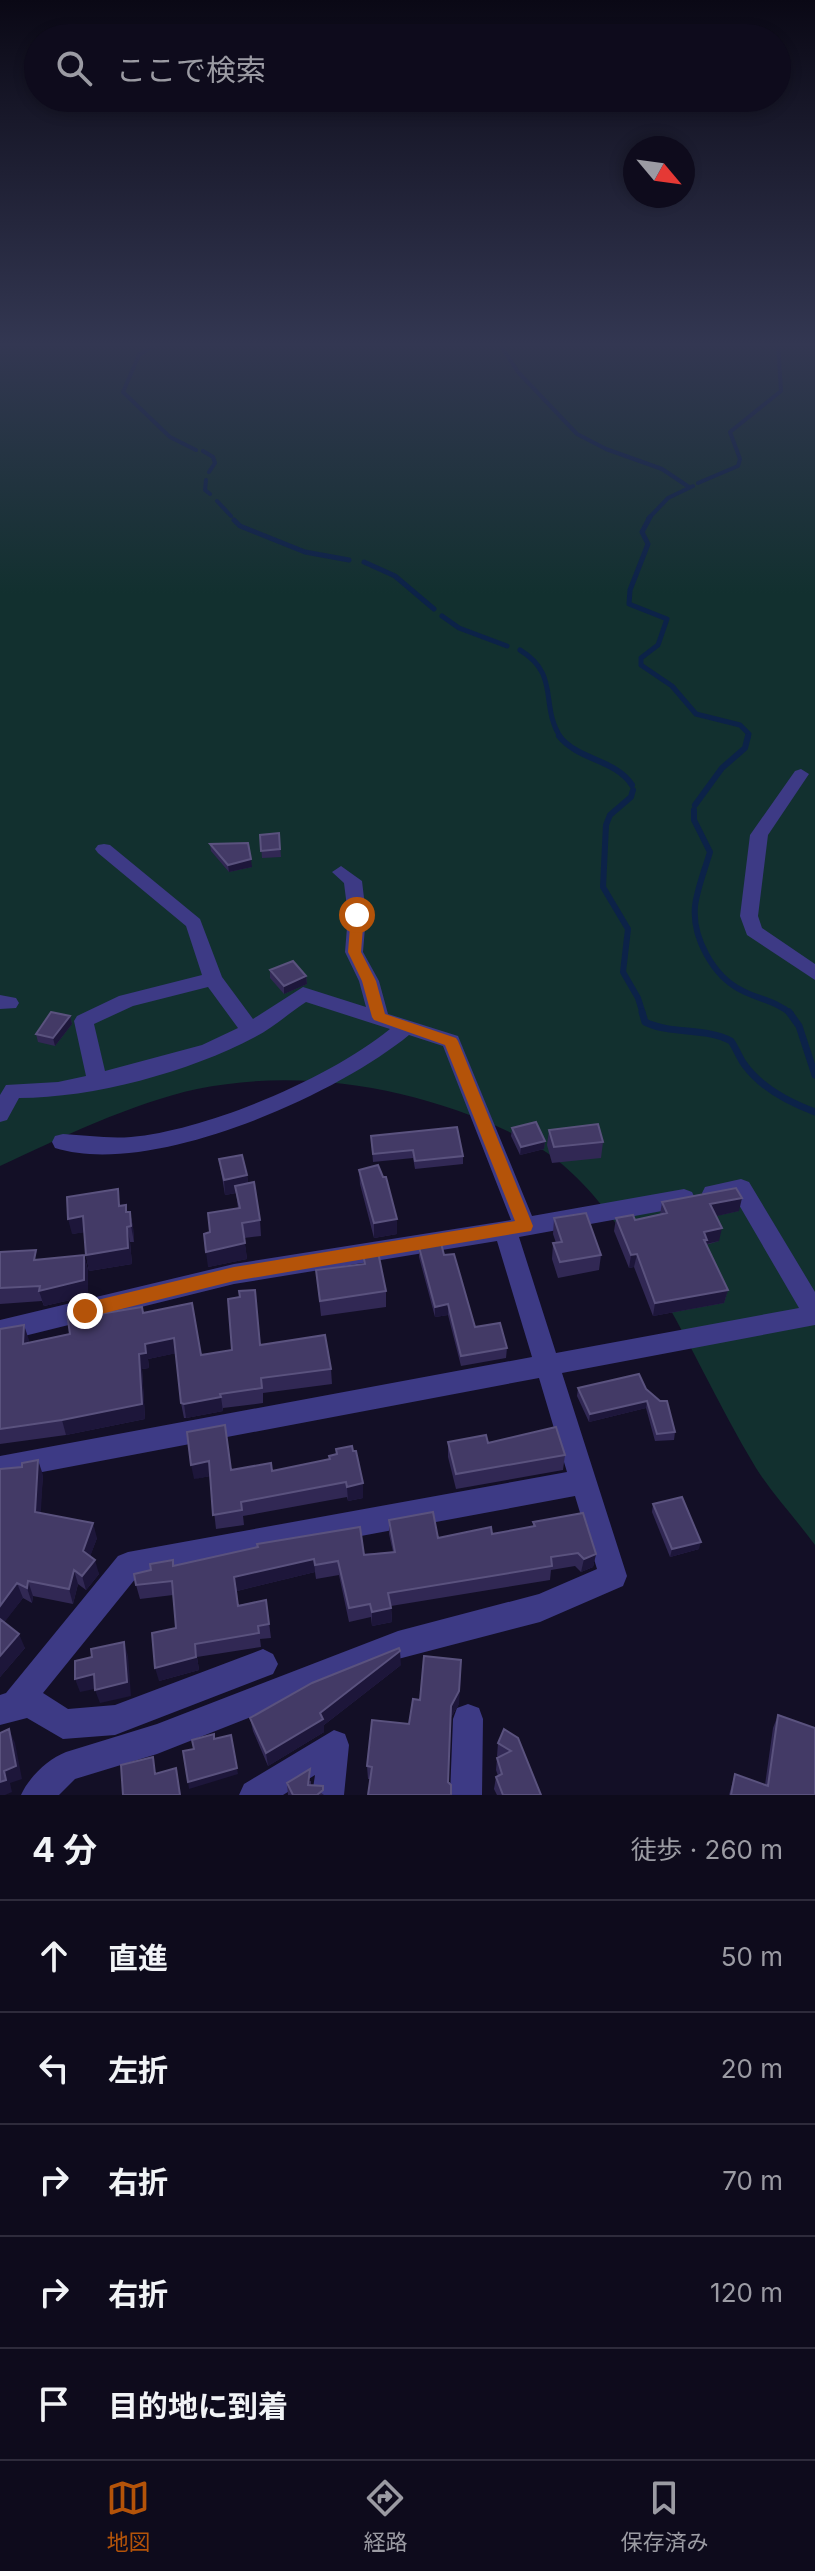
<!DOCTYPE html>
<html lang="ja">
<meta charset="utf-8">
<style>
:root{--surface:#0e0b1c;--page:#1c1929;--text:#f1f3f6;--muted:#9b9ba3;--line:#2e2b3b;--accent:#b45309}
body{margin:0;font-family:Inter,"Noto Sans JP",sans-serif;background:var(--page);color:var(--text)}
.compass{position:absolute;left:623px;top:136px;width:72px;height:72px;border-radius:50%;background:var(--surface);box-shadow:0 4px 12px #0003;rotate:119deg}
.stop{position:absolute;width:24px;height:24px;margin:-18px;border:6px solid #b45309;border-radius:50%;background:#fff}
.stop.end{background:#b45309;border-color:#fff;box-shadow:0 2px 8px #0008}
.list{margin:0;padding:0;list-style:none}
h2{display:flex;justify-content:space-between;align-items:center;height:104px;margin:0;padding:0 32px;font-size:34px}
h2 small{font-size:26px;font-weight:400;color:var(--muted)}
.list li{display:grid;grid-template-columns:52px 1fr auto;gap:24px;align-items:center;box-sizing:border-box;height:112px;padding:0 32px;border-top:2px solid var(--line)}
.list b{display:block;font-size:30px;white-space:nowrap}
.list em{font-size:26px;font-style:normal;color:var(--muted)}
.icon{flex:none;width:44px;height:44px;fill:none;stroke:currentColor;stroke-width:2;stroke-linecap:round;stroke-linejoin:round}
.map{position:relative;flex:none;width:815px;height:1795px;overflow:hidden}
.search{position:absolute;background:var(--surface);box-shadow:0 4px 12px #0003;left:24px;right:24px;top:24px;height:88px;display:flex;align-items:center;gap:20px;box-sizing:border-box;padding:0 28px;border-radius:44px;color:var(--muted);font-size:30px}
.sheet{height:664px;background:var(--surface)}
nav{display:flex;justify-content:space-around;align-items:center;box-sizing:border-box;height:112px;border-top:2px solid var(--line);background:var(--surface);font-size:22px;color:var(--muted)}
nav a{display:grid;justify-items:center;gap:4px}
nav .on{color:var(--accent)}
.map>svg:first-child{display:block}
</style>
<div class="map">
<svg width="815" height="1795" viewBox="0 0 815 1795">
<rect width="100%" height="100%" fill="#130f26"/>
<!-- green -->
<path fill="#12302f" d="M0,343H815V1545C796,1519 773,1495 756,1468C705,1384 668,1288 607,1212C587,1186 560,1158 531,1143C432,1090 308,1066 197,1089C132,1103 60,1138 0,1166Z"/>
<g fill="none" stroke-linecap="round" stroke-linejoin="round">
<!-- stream-far3 -->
<path stroke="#0c2248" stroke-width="4" d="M499,343L518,372L577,434L606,449L662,469L689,487
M153,346L139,355L123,392L170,437L196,450
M203,451L213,457L215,463L209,472
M206,480L205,490L210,494
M698,483L738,466L740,459L730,432L781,391L778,343
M217,501L231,516
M648,519L668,498L693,486"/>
<!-- stream-far2 -->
<path stroke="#0c2248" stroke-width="5" d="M650,517L642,532L648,544L630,590L629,604L667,619L658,645L641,658V665L672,686L696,714L740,725L749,734L748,738
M234,520L240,526L305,552L349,560
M364,562L395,576L434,609
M442,616L459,628L507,646
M520,650C561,675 539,705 561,738"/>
<!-- stream-far1 -->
<path stroke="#0c2248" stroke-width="6" d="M559,736C579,761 615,759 632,785
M633,790L631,797L610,815L606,825L603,887L628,929L623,972L638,998L643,1014
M695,805L722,768L745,748L748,736
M694,810V820L710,852C705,869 697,889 695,906C692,937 713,976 741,990C757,999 777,1001 791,1014"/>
<!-- stream -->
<path stroke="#0c2248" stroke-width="7" d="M642,1012L645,1022C672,1035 705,1027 731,1041C736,1048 739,1057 744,1064C761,1088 788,1102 815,1112
M789,1012L799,1026L815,1075"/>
<!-- street -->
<path fill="#3d3a85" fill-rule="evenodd" d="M801,769L809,774L768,835L758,916L762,928L815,964V980L747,935L740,916L750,835L795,771Z
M104,844L110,845L200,919L222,977L253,1019L303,987L366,1007L359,981L345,952L348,915L344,883L332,872L341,866L362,881L366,915L363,952L379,981L388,1014L458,1036L532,1216L684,1189L692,1192L695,1198L692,1204L684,1207L519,1237L556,1353L799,1308L735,1198L713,1202L705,1199L702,1193L705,1187L741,1179L749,1182L815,1292V1325L562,1373L627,1576L623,1586L540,1622L398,1659L157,1754L75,1779L59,1795H21C29,1777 48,1759 66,1752L157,1724L398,1631L539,1594L597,1569L575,1496L136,1578L43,1693L68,1709L115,1705L263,1649L273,1654L278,1664L273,1674L115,1735L63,1739L27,1718L0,1725V1695L6,1693L118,1556L128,1552L567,1472L539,1378L0,1480V1456L532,1357L497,1241L234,1284L0,1342V1320L234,1264L511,1220L443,1046L409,1035C335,1096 151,1178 55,1148L52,1142L55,1136L63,1134C85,1135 108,1139 131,1137C208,1130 330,1078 390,1029L306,1002C289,1013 273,1028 255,1037C189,1072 93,1098 19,1098L7,1120L0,1122V1095L6,1085L58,1082L86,1076L74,1021L77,1016L119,996L202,975L186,926L98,853L95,849L98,845ZM208,987L238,1028L202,1045L105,1071L94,1024L133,1006Z
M0,995L16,998L19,1003L16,1008L0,1009Z
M468,1704L479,1708L483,1719L482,1795H450L453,1719L457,1708Z
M334,1730L345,1734L349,1745L344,1795H312L315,1775L283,1795H239L244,1784Z"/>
</g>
<!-- wall -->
<path fill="#312854" d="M279,833L281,857L262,858L260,835Z
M210,844L252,867L229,872L211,851Z
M270,970L306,976L307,984L284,994L270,978Z
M70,1016L72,1024L55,1046L38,1042L36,1034Z
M512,1128L545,1141L544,1149L520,1155L511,1136Z
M549,1130L603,1142L601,1158L552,1163L547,1145Z
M371,1136L463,1156V1164L415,1169L413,1158L373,1162Z
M219,1159L247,1175L248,1183L260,1220L261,1236L244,1238L247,1259L208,1267L210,1232L238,1208L236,1193L225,1195Z
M359,1170L397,1219V1234L374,1238L360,1184Z
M662,1202L739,1211L716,1216L719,1241L706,1245L728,1290L724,1303L653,1316L634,1267L629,1268L614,1231L616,1218L635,1220L660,1215Z
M121,1206L127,1212H130L133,1227L134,1242H130L132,1264L89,1271L86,1255L84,1232L72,1234Z
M554,1218L601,1255L599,1270L558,1278L552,1259L553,1243H556L553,1234Z
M419,1247L444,1255L475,1327L507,1348L506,1358L461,1366L448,1315L435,1317L419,1257Z
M0,1252L38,1260L84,1255L88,1270V1296L44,1306L42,1301L0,1304Z
M363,1254L386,1291V1307L321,1316L316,1270L364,1264Z
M143,1313L201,1355L261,1345L331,1369L332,1384L263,1393V1403L223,1408V1411L186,1418H184L181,1403L176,1353L148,1359L149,1368L142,1369L145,1419L66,1435L0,1444V1329L29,1340L28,1343L70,1334L88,1316Z
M578,1388L646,1389L675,1432L674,1440L655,1441L646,1408L589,1422L577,1396Z
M448,1442L565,1455L563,1470L456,1489L448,1457Z
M336,1449L363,1498L348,1501L347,1497L243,1516L244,1525L216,1529L210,1476L194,1479L232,1470L272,1471L329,1459V1456L336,1454Z
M0,1469L43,1475L40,1513L97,1538L90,1556L99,1574L86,1590L78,1584L73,1604L33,1596L32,1603L23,1598L4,1622L25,1648L0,1677Z
M653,1504L699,1549L670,1557L652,1512Z
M389,1520L438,1538L492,1534L533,1526V1522L596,1554L593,1567L581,1572L575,1566L551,1570L550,1580L391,1606L392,1622L372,1626L371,1617L349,1622L339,1575L316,1579L315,1572L237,1591L238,1605L266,1600L271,1638L260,1639L261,1647L197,1657L199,1670L159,1681L176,1628L173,1595L140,1599L136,1585L151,1570L174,1565L393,1552L389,1534Z
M401,1665L324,1725V1732L268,1766L253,1731L250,1718Z
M459,1704L450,1719L448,1782L368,1779L367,1766L409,1724Z
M778,1715L815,1795H729L735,1774L765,1785L773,1728Z
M504,1729L541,1795H497L494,1789L496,1777L498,1776L496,1770L497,1758L499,1757L497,1756L498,1743Z
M311,1781V1785L324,1795H288L287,1783Z"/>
<!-- shaded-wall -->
<path fill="#1d163a" d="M251,859L252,867L229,872L228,865Z
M306,976L307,984L284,994V986Z
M70,1016L72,1024L55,1046L53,1038Z
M545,1141L544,1149L520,1155L521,1147Z
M247,1175L249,1191L235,1186L236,1193L225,1195L224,1180Z
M742,1198L739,1211L708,1218L710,1204Z
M130,1212L133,1227L134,1242L131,1226Z
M83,1216L86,1232L72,1234L68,1219Z
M397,1219V1234L374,1238V1223Z
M127,1227L130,1242L132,1264L89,1271L86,1255Z
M722,1228L719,1241L706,1244L707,1240L704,1232Z
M245,1243L247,1259L208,1267L206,1252Z
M637,1254L634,1267L629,1268L631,1255Z
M84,1255L88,1270V1296L44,1306L39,1291Z
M728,1290L724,1303L653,1316L655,1303Z
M448,1304V1315L435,1317V1307Z
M24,1325L29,1340L27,1359L23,1344Z
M174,1338L177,1353L148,1359L149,1368L142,1369L145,1419L66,1435L62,1420L139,1354L145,1344Z
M221,1397L223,1411L186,1418L184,1404Z
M647,1401L646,1408L589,1422L590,1414Z
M38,1460L43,1475L40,1527L35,1512Z
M209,1461L211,1476L194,1479L191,1465Z
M363,1483V1498L348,1501L347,1487Z
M93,1523L97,1538L87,1565L83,1551Z
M701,1542L699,1549L670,1557L672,1549Z
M596,1554L593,1567L581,1572L584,1559Z
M314,1559L315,1572L237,1591L234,1577Z
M95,1560L99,1574L86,1590L82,1576Z
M74,1570L78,1584L73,1604L69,1589Z
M28,1581L33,1596L32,1603L27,1588Z
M17,1583L23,1598L0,1628V1606Z
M391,1608L392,1622L372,1626V1612Z
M19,1634L25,1648L0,1677V1656Z
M124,1642L128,1656L131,1696L100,1703L95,1690Z
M195,1644L199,1670L159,1681L155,1668Z
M400,1651L401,1665L324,1725V1732L268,1766L266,1753Z
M94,1674L99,1688L80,1692L75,1679Z
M461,1674L459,1704L450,1719L451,1706Z
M9,1729L15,1743L22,1779L10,1783L12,1792L5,1795H0V1782L4,1771Z
M237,1768L238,1774L189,1789L188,1782Z"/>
<!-- building -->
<path fill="#433a66" stroke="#5a527e" stroke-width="2" d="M279,833L280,849L261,851L260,835Z
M248,843L251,859L228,865L210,844Z
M293,961L306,976L284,986L270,970Z
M51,1012L70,1016L53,1038L36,1034Z
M536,1122L545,1141L521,1147L512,1128Z
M598,1124L603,1142L554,1147L549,1130Z
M457,1127L463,1156L415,1161L413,1150L373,1154L371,1136Z
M242,1155L247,1175L224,1180L219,1159Z
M378,1165L383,1177H386L397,1219L374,1223L359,1170Z
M254,1182L260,1220L242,1223L245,1243L206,1252L204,1234L210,1232L208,1213L240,1208L235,1186Z
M736,1188L742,1198L710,1204L722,1228L704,1232L707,1240H704L728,1290L655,1303L637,1254L631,1255L616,1218L633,1215L635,1220L667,1213L662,1202Z
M118,1189L119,1206L126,1205V1212H130L131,1226L127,1227L128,1248L86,1255L83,1216L68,1219L67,1197Z
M586,1213L601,1255L560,1262L553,1243L562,1242L554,1218Z
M441,1243L444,1255L454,1254L475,1327L500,1323L507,1348L461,1356L448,1304L435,1307L419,1247Z
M36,1250L34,1260L84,1255V1280L39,1291L40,1286L0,1288V1252Z
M378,1252L386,1291L320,1301L316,1270L365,1264L363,1254Z
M255,1290L260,1345L325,1335L331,1369L261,1378L262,1388L220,1394L221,1397L184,1404L181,1403L174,1338L145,1344L146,1353L139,1354L142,1404L62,1420L0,1429V1329L24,1325L23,1344L70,1334L67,1313L85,1308L88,1316L142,1307L143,1313L192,1303L201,1355L232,1350L228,1299L240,1297L239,1291Z
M639,1374L646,1389L660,1401H667L675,1432L657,1434L647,1401L590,1414L578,1388Z
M225,1425L231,1470L271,1463L272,1471L330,1459L329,1456L337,1454L336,1449L352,1446L353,1451H356L363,1483L347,1487L346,1482L241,1502L242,1510L213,1515L209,1461L191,1465L187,1432Z
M556,1427L565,1455L456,1474L448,1442L486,1435L488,1443Z
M38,1460L35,1512L93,1523L83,1551L95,1560L82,1576L74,1570L69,1589L28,1581L27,1588L17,1583L0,1606V1469L22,1467V1463Z
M682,1497L701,1542L672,1549L653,1504Z
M433,1512L438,1538L491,1527L492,1534L535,1526L533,1522L583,1513L596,1554L584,1559L578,1553L551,1557L552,1566L388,1593L391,1608L372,1612L370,1604L349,1608L338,1561L315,1565L314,1559L234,1577L238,1606L266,1600L269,1624L258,1626L259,1633L195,1644L196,1657L155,1668L152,1633L176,1628L172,1581L136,1585L134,1574L151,1570L150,1564L173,1560V1566L258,1547L257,1544L360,1527L364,1555L395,1552L389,1520Z
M0,1619L19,1634L0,1656Z
M124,1642L127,1682L95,1690L94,1674L75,1679V1661L92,1657L91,1649Z
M399,1648L400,1651L320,1713L323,1719L266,1753L250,1718L312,1683Z
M424,1656L461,1660L459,1691L451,1706L448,1782L451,1785V1795H368L372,1767L367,1766L372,1720L409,1724L413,1699L420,1700Z
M778,1715L815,1728V1795H731L735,1774L768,1786Z
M9,1729L16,1766L4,1771L6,1780L0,1782V1733Z
M504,1729L518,1738L541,1795H503L496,1777L502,1774L497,1758L511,1751L498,1743Z
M214,1734V1739L231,1735L237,1768L188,1782L183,1751L194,1749L192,1740Z
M153,1757L155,1774L176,1768L180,1795H123L121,1765Z
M310,1769L308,1785L323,1786V1790L317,1795H293L287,1783Z"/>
<!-- sky -->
<linearGradient id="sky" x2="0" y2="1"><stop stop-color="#0a0815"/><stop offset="0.58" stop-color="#333752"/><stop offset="1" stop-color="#333752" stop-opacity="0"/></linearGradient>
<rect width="815" height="594" fill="url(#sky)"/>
<!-- route -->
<path fill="#b45309" d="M357,911L364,915L361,952L376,981L385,1014L456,1038L458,1041L533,1226L531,1231L234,1281L85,1318L79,1316L77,1311L79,1306L85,1303L234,1267L515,1221L445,1045L374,1020L372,1017L362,981L348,952L351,915Z"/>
</svg>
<svg class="compass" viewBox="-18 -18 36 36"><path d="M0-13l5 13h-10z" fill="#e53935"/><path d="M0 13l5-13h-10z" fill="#9b9ba3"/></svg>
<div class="stop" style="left:357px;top:915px"></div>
<div class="stop end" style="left:85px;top:1311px"></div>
<div class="search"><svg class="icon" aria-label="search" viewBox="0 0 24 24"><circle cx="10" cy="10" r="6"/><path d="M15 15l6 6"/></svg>ここで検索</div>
</div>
<section class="sheet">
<h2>4 分<small>徒歩 · 260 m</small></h2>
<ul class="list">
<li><svg class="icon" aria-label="ahead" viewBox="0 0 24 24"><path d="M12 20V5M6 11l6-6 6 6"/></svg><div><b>直進</b></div><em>50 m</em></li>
<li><svg class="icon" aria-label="left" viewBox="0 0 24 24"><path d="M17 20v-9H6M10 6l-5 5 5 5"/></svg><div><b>左折</b></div><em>20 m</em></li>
<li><svg class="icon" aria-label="right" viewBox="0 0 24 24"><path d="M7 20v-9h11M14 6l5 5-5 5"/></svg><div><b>右折</b></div><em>70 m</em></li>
<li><svg class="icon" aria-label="right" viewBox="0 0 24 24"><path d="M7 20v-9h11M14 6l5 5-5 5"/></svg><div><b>右折</b></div><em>120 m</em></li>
<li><svg class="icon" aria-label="arrive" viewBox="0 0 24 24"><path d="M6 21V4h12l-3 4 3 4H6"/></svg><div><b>目的地に到着</b></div></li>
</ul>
</section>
<nav>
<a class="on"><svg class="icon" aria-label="map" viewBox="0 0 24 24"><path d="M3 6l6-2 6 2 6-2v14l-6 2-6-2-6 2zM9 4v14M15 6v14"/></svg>地図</a>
<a><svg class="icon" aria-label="directions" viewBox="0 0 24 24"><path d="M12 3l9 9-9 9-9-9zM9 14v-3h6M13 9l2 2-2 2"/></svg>経路</a>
<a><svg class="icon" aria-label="saved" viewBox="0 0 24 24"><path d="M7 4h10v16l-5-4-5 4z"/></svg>保存済み</a>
</nav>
